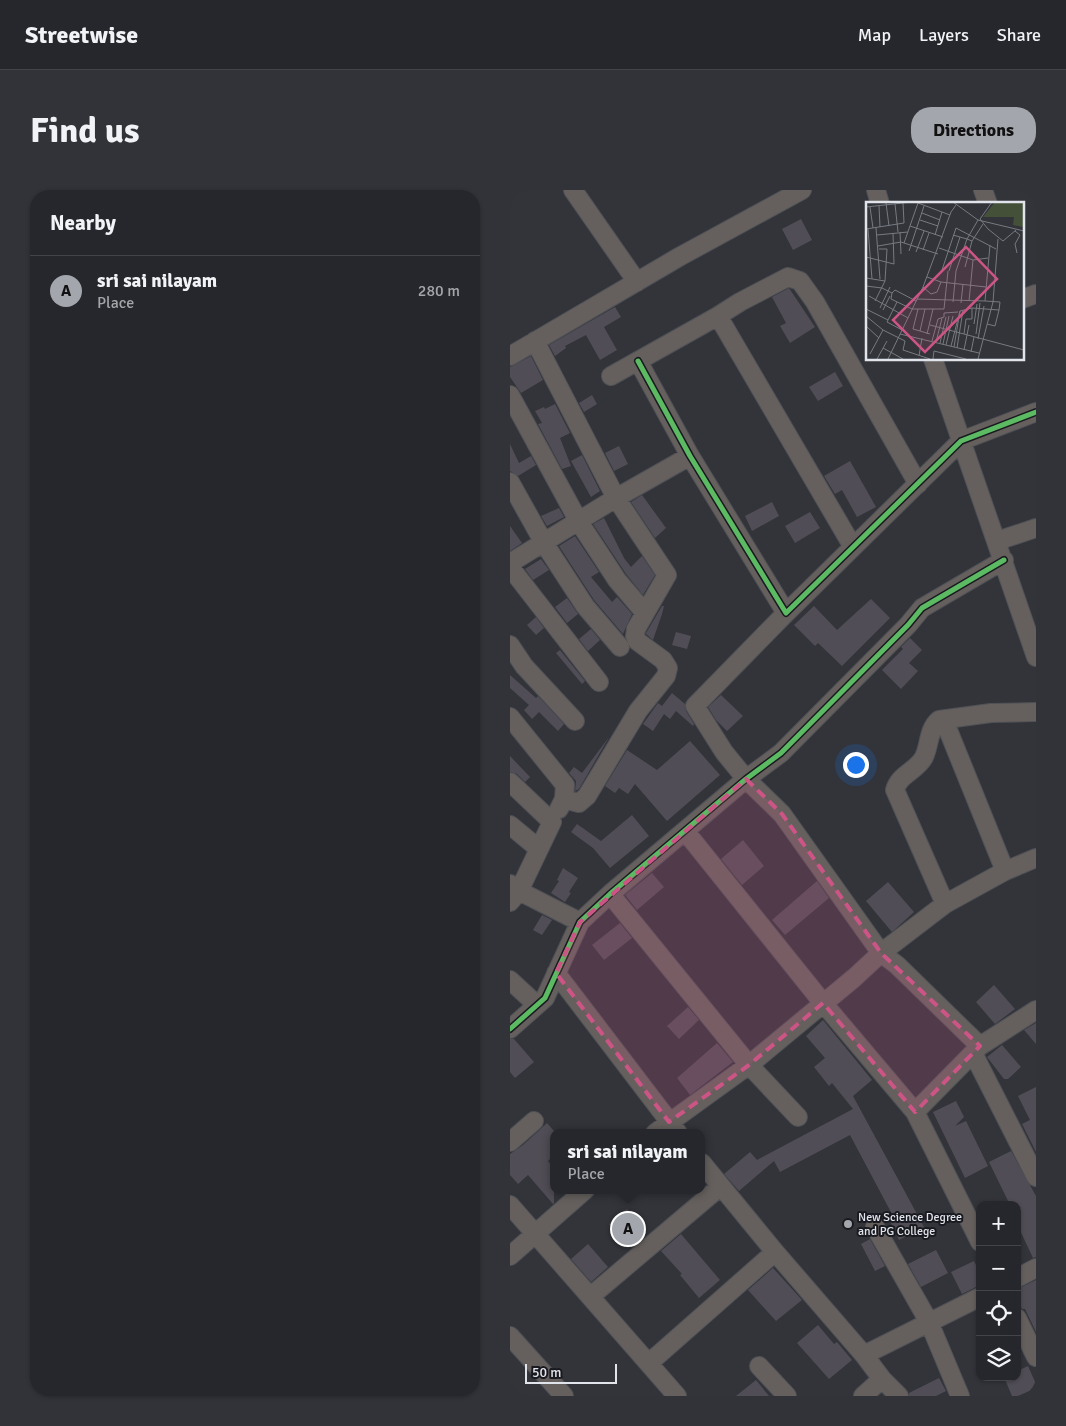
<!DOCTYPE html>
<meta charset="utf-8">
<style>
:root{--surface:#26272c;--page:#323338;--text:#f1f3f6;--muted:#a4a5a9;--line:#424448;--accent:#a4a6ae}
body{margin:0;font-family:Signika,sans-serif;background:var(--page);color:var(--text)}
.controls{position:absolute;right:15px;bottom:15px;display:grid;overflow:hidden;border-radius:10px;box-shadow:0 1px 4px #0004}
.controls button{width:45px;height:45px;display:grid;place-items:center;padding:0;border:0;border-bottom:1px solid var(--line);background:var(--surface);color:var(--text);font:25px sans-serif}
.scale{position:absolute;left:15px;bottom:12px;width:92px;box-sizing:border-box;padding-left:5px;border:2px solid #e2e4ec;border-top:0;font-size:14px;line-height:18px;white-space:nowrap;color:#e2e4ec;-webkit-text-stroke:4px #191a20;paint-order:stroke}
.you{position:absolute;left:345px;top:574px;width:18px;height:18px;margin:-12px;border:4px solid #fff;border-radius:50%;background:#1a73e8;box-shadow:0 0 0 8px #1a73e833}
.badge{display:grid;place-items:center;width:32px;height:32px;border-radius:50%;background:var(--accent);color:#111;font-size:16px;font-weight:700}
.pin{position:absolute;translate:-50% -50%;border:2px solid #fff;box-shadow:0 1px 5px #0006}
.popup{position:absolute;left:40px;top:939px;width:155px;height:65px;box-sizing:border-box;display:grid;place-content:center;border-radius:10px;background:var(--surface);filter:drop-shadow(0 1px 4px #0005);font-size:16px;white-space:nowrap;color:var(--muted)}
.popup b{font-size:19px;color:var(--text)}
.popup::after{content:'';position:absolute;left:50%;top:100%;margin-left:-10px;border:10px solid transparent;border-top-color:var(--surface)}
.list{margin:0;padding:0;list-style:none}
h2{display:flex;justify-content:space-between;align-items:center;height:65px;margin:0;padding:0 20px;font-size:21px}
h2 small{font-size:16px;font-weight:400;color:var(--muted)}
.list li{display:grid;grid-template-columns:32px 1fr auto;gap:15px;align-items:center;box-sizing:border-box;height:70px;padding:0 20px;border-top:1px solid var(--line)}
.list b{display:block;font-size:19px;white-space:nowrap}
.list p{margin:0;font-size:16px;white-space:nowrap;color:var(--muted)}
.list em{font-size:16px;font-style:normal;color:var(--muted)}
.icon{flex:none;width:28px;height:28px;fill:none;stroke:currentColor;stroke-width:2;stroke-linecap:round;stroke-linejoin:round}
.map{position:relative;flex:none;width:526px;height:1206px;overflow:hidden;border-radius:20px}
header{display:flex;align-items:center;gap:30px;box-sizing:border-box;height:70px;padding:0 25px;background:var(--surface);border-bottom:1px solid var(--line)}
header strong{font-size:24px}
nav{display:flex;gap:28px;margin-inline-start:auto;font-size:18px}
.intro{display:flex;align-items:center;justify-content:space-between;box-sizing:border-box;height:120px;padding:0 30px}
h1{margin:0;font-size:35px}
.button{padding:12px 22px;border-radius:20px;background:var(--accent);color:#111;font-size:18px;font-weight:700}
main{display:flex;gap:30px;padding:0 30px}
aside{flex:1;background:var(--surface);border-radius:20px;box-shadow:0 1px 4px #0004}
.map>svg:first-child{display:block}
</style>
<header>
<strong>Streetwise</strong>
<nav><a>Map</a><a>Layers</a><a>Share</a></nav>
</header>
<div class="intro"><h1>Find us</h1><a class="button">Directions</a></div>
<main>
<aside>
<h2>Nearby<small></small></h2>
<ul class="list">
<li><span class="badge">A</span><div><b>sri sai nilayam</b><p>Place</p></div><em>280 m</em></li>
</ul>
</aside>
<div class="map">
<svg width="526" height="1206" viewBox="0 0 526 1206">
<rect width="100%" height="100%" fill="#32343a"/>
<!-- building -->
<path fill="#514d56" d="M291,29L302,50L283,60L272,39Z
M279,98L305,137L280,153L270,136L276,133L262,107Z
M105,117L111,127L94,137L107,160L90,170L76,145L55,156L56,158L45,166L39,155Z
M21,166L33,190L11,203L0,187V177Z
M325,182L333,196L308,211L299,197Z
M82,205L87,214L74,222L69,213Z
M45,214L60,243L50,248L61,276L52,279L28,234L32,233L25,221L34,217L35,219Z
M0,254L9,273L21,266L26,275L8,286L0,281Z
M109,256L118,274L104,281L95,263Z
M72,265L90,301L81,307L61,271Z
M340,271L366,317L347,327L332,300L325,304L314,286Z
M132,305L156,338L145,348L121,312Z
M262,312L269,326L242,341L235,326Z
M49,318L54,327L37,336L31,326Z
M300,322L310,338L285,353L275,336Z
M94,328L114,368L121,377L132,366L145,385L133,405L116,384L83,334Z
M0,336L12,353L0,361Z
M65,346L89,382L81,387L102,412L107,407L122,424L113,444L84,410L49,356Z
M31,369L39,380L23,390L15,379Z
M57,408L68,424L57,433L45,417Z
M361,409L380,428L332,476L308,453L305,456L284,435L304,416L327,440Z
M152,416H154L152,424L143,450L136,444V443Z
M26,427L34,438L26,445L17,435Z
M81,439L90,450L78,461L69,449Z
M166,442L181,446L177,459L162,455Z
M400,448L412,460L399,473L408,481L391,499L372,480L393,459L391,457Z
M50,460L75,491L72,494L46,463Z
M0,485L26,508L28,506L54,534L48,541L29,522L22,529L14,520L19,515L0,498Z
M162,503L175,514L176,521L184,534L183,536L166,521L160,529L154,524L143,541L133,534L148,513L152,516Z
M211,505L233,526L217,541L206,530L198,517Z
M99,547L69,599L65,601L66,591L59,583L64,577L72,583Z
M180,551L210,585L157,631L125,594L118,604L109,598L105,603L95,596L117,560L147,580Z
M0,566L20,587L15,592L7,584L0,582Z
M122,625L139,646L100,678L83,658L61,642L67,634L91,651Z
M233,650L254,676L232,695L211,669Z
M53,678L68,688L59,702L61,703L55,712L41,703L49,691L47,690Z
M142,683L154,697L127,720L115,705Z
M307,691L319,708L275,745L262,730Z
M378,692L404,722L382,742L356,711Z
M32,725L42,730L32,745L23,740Z
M110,733L122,748L94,770L82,755Z
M484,795L505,819L485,834L466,812Z
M178,817L189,830L169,849L157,836Z
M313,830L362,890L343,906L414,1037L389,1050L379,1029L383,1026L340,945L270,982L264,971L229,1001L214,984L240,962L247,970L343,919L322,893L319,896L304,877L315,868L296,846Z
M526,833V854L514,840Z
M0,849H4L24,872L5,888L0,882Z
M207,853L223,872L180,905L167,888Z
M492,855L511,877L498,889H494L477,867Z
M526,897V962L512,934L520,930L508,906Z
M446,911L454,927L445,936L456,931L478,976L455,988L423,922Z
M37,933L44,941V965L38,971L44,978V1013L43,1014L18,985L8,994L0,985V964L13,955Z
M501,961L526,1006V1067L523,1068L507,1034V1015H500L479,972Z
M117,1019L136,1043L118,1058L99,1034Z
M171,1044L210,1090L189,1108L170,1085L172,1084L151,1061Z
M360,1049L375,1076L365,1081L351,1054Z
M78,1054L98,1077L81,1092L61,1069Z
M426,1060L438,1083L411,1097L398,1074Z
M464,1071L470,1083V1095L452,1104L441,1082Z
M263,1078L292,1110L266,1131L238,1100Z
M526,1090V1142L515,1119H512L507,1109V1099Z
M308,1135L324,1154L327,1152L342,1170L319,1189L287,1153Z
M518,1176L526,1194V1198L508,1206H502L494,1187H507V1181Z
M429,1188L436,1201L426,1206H399V1203Z
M246,1190L259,1206H226Z"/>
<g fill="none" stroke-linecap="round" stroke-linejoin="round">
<!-- minor casing -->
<g stroke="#4f5156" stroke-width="20">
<path id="minor" d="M63,0L127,92
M366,0L370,14
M473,0L478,14
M512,109L526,104
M208,126L230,112L278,87L290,91L305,112L408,294
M25,151L106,308L157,385L126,439L125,446L127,451L153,470L158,478L156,486L128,521L77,606L69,613L54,609
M0,166L169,67L292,0
M423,169L526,467
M128,171L180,266L276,423L451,251L526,222
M101,186L208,126L343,357
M0,205L69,332L107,390L135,423
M0,292L34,353L75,416L110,457
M487,351L526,338
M0,373L106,308L180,266
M0,377L89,492
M276,423L185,516L214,562L236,589L272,624L371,763L387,775L470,856
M0,455L14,476L65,531
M0,527L55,595L54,609L49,619
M434,530L495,681
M0,592L42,632L9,701L0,712
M0,635L29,659
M175,641L313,813L405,922L470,1052
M0,694L9,701L70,732
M100,704L239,875L288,927
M435,714L385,600C389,584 407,581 414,567C420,555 418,539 429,530L481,523L526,522
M46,783L168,943
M0,790L27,815
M0,839L35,808L70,732L100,704L236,589L271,563L398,435L412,418L494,370
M463,863L526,987
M405,922L470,856L526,820
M145,943L239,875L344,788L371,763L435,714L495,681L526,668
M0,952L24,931
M192,973L265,1062L354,1165L470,1107
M0,1015L167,1206
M365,1037L419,1132L450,1206
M0,1066L75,1000
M507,1088L526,1078
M81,1106L211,996
M507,1128L526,1167
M0,1146L54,1206
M139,1173L265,1062
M249,1176L277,1206
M372,1189L389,1206
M353,1206L372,1189L354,1165"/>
</g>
<!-- minor -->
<use href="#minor" stroke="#65605d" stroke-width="18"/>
<!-- cycleway casing -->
<g stroke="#191a20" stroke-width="8">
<path id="cycleway" d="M128,171L180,266L276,423L451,251L526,222
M0,839L35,808L70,732L100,704L236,589L271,563L398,435L412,418L494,370"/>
</g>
<!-- cycleway -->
<use href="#cycleway" stroke="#5cba63" stroke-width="5"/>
</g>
<!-- marked area -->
<path fill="#cc5586" fill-opacity="0.2" stroke="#cc5586" stroke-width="4" stroke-dasharray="10 6" stroke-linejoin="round" d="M236,589L272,624L371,763L470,856L405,922L313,813L239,875L159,932L46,783L70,732Z"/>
<!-- markers -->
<circle fill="#a4a6ae" stroke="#191a20" stroke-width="2" cx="338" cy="1034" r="5"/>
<g text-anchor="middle" stroke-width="4" stroke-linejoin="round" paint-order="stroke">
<!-- poi labels -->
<g font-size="12" fill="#e2e4ec" stroke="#191a20" text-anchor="start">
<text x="348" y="1031">New Science Degree<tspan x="348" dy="14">and PG College</tspan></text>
</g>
</g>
<!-- overview -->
<g transform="translate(356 12)">
<rect width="158" height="158" fill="#32343a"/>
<path d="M129,0H157V25L147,23L148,15H117Z" fill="#445038"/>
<path fill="none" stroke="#787a81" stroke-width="1" d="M87,0L112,18L158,29M126,0L114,17L122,27L137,39L150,28M20,1L23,24M29,2L32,30M13,4L14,25M0,5L46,0M4,5L7,26M56,11L74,18M54,18L72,24M112,18L101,37L106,39L117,22M44,24L77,35M10,26L14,77M0,27L38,21L37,1M2,27L6,77M149,29L154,33L149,42L151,51M34,30L35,52M11,33L42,30M69,33L76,10M38,41L52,1L84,13M124,43L119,99L134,100L133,108M12,44L35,40L72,52M73,46L107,58L103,99M13,47H21L19,79M57,48L63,31M43,49L58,4M50,50L58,29M0,55L28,62L27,31M107,58L122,56M99,65L106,39M76,68L90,26L130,47M83,69L94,35M61,75L75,80L120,85M0,76L19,79L9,99M0,84L16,86L26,91L25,97L46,107H67L61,132M57,85L65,92L71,90L75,80M26,91L29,88L50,99M3,94L42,116M51,97L119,99M31,100L21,120L36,128M87,100L90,69L101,37L87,33M95,101L97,82M14,106L24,85M0,107L22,118M52,107L47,127L54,129M59,107L54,129L64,132M67,107H78L82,69M17,108L24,94M0,114L17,128L4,152M108,122L111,102M64,123L158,148M0,124L13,136M17,128L39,139L37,148L64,157M34,132L113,151M98,132L100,117H106V106M110,132L114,101M112,137L118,104M66,139L72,117L78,115V111L92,110M70,140L76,116M74,141L80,115M77,142L83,114M80,143L87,114M85,144L94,109M88,145L94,109L106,106L133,108L129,124L121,122M17,146L37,157M91,146L97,108M98,148L103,123M105,150L108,135M53,154L56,136M11,157L21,139M22,157L57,85L85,10L90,3M67,157L68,149L100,157M112,157L127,100L132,37"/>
<path fill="#cc5586" fill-opacity="0.15" stroke="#cc5586" stroke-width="2.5" d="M100,45L131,77L59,150L27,118Z"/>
<rect width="158" height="158" fill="none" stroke="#e2e4ec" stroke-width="2.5"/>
</g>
</svg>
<div class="controls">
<button>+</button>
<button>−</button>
<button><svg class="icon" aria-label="locate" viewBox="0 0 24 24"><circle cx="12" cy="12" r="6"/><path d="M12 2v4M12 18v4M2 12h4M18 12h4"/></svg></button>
<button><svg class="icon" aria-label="layers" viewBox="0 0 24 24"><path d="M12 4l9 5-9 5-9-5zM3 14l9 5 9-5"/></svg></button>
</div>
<div class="scale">50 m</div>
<div class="you"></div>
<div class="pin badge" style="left:118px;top:1039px">A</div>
<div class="popup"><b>sri sai nilayam</b>Place</div>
</div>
</main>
